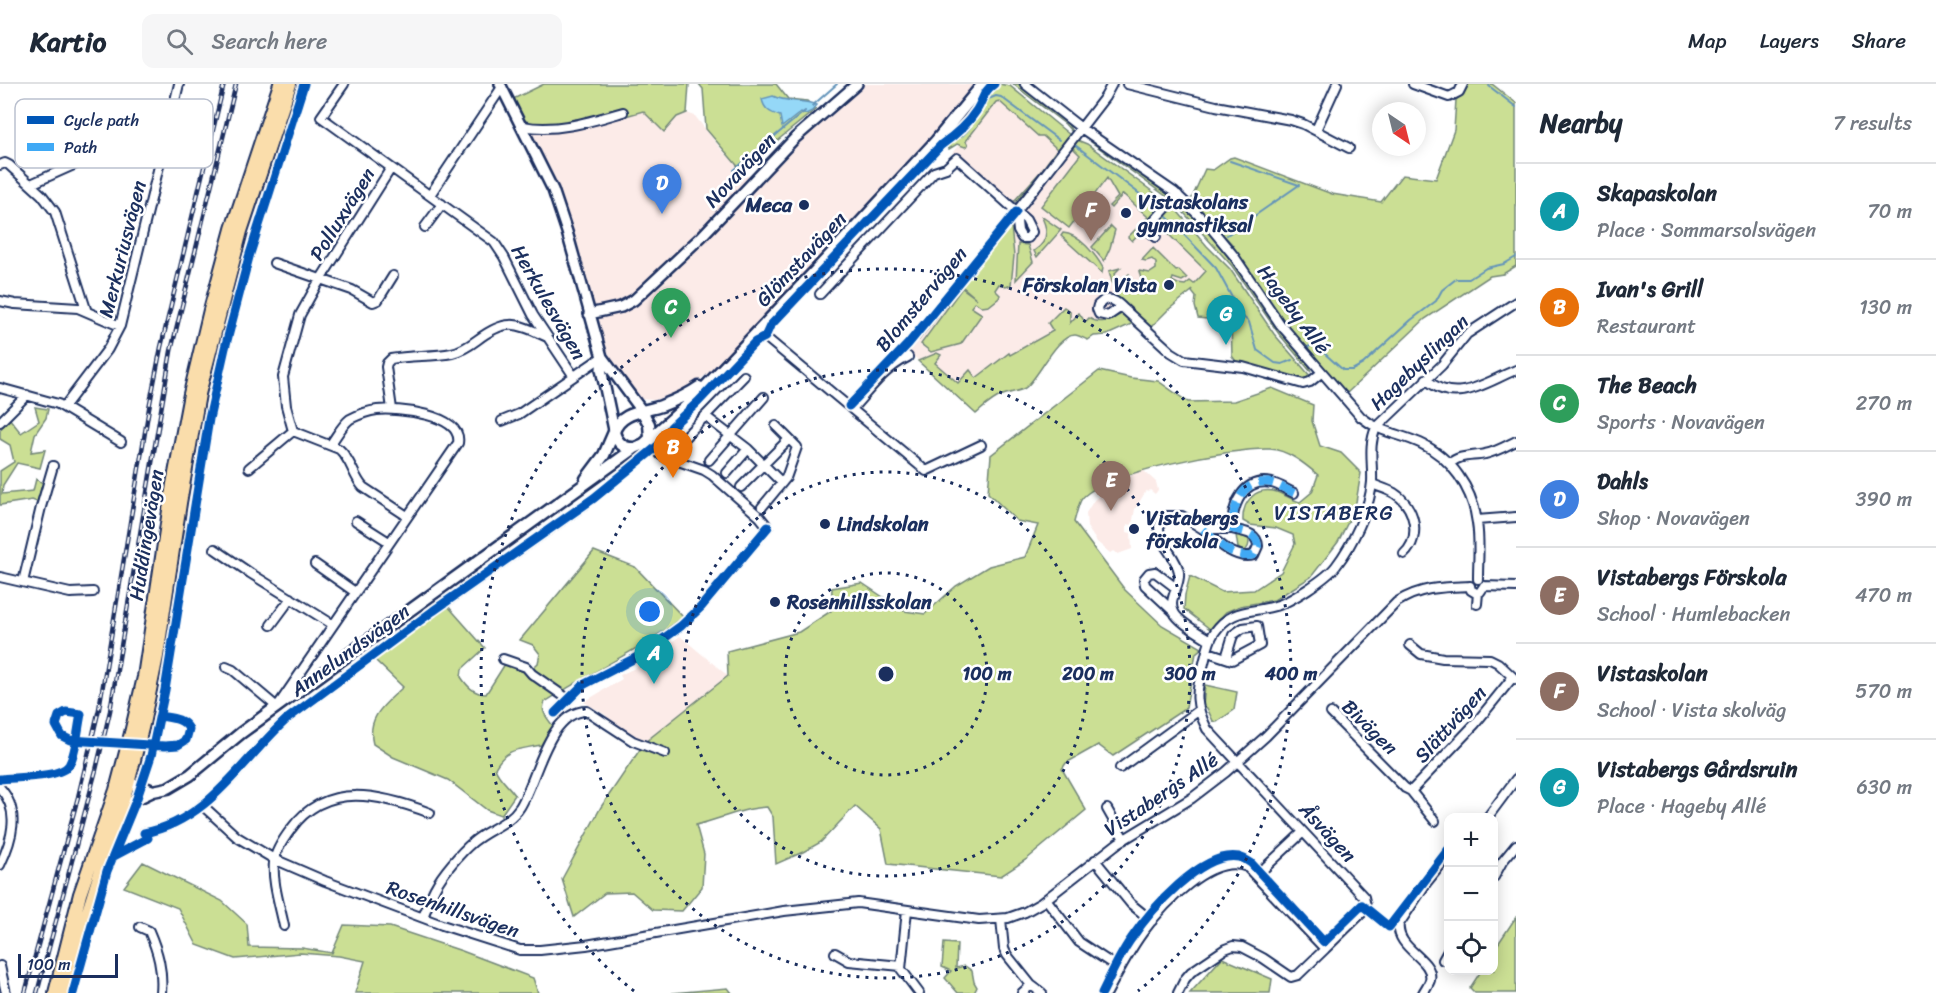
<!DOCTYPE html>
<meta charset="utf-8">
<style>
:root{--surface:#fff;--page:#f6f6f7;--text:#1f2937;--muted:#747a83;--line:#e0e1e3;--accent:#db2777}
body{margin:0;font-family:Sriracha,sans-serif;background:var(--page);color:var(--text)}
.controls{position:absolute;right:18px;bottom:18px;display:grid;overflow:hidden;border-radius:12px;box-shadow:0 3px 15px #0003}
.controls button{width:54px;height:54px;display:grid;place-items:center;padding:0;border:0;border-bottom:2px solid var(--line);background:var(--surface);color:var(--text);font:30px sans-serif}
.compass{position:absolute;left:1372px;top:18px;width:54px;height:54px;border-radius:50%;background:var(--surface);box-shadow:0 3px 15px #0003;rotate:145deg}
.scale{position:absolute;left:18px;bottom:15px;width:100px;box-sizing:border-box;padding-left:6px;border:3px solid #1b2f5e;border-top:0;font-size:16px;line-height:21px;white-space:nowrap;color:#1b2f5e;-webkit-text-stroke:4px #fff;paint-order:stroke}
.you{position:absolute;left:650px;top:528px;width:21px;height:21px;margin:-15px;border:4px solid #fff;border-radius:50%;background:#1a73e8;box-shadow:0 0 0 9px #1a73e833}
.badge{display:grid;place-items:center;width:39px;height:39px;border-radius:50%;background:var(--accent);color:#fff;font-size:20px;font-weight:700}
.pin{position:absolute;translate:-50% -50px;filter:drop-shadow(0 2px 3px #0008)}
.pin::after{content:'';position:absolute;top:32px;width:21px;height:18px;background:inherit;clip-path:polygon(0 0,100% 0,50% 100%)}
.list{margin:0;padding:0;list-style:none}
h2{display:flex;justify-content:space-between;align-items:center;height:78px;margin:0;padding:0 24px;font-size:26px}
h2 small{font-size:20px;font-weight:400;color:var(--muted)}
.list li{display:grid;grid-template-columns:39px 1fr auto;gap:18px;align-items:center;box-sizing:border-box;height:96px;padding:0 24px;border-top:2px solid var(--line)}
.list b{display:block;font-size:22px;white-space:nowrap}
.list p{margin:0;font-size:20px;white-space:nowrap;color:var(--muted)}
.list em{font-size:20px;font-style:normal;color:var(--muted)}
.icon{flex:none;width:33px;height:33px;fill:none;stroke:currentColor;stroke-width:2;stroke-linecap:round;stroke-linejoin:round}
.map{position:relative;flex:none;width:1516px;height:909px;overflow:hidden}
header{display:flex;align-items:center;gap:36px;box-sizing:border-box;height:84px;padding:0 30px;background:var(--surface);border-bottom:2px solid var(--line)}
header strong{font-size:28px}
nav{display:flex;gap:33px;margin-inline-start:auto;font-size:21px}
.search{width:420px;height:54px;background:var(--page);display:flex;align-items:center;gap:15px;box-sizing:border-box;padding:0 21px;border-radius:12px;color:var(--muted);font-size:22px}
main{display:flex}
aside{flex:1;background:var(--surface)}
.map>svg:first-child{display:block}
</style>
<header>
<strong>Kartio</strong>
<div class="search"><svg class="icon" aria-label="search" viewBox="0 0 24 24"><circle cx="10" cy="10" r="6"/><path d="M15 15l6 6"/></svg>Search here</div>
<nav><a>Map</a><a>Layers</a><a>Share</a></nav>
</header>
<main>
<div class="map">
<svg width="1516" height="909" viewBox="0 0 1516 909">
<rect width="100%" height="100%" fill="#fff"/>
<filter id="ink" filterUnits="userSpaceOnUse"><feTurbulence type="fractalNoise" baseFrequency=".0167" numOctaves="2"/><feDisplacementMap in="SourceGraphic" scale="12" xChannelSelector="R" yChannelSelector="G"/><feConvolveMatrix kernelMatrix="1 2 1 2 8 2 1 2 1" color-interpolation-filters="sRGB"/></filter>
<g filter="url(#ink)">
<!-- built -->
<path fill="#fcebe8" d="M865,0H974L917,69L847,147L714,285L699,296L673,310L654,316L639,315L634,311L622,295L611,276L601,251L567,134L556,104L528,49L598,40L643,27L664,48L677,33L687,29L695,32L721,65L756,101L795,60Z
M1000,10L1170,133L1212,181L1231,225L1207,235L1198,234L1195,222L1196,213L1191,207L1169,225L1145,249L1130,236L1069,250L976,330L907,266L1016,126L952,69Z
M1139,387H1144L1156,398L1158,406L1155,410L1150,406L1148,408L1146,407L1135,425L1132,441L1127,440V448L1131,449L1132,465L1118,470L1113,467L1110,469L1097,458L1087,443L1086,429L1094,416L1105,407Z
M680,552L728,592L645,658L608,636L606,631L584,618L622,595L620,591L635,584Z"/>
<!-- green -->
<path fill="#cbdf94" stroke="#738779" stroke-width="1.5" d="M544,0H689L687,29L677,33L664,48L643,27L598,40L528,49L511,16Z
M699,0H776L788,15L807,17L816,25L741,86L706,45L703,5Z
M999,0L1010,2L1070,51L1017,117H1014L1041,87L1057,65L1043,52H1038L999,17L996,18L966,57L968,61L965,63L957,60L949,65L944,61C955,51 966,42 976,30C985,19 985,7 999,0Z
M1013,0H1018L1068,40L1072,48L1065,40Z
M1466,0H1492L1516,19V182L1503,190L1490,192L1425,235L1346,310L1276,228L1231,159L1191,116L1205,85L1213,86L1230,74L1234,73L1332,110L1381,118L1402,91L1436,95L1454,46L1456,16L1461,12Z
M1077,56L1087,60L1167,118L1132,157L1128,153L1148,133L1123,110L1111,124L1109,122L1118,113L1107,94L1069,144L1041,122L1080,71L1073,64Z
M1092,57C1107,65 1166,102 1170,115L1091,58Z
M1176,120C1201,124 1262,223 1279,246C1288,258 1299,270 1309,282L1311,288L1279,250L1232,182Z
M1173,122L1207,162L1230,185L1274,250L1311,293L1301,297L1239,281L1232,272L1231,238L1224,227L1207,235L1198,234L1195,222L1196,213L1192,208L1193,206L1168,226L1149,245L1113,213L1115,208L1109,187L1120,184L1115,189L1116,195L1122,196L1129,190L1133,199L1130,202L1134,205L1140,202L1142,199L1139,187L1150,189L1156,185V179L1152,175L1146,177L1142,176L1153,164L1176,187L1179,186L1187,194L1182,197L1173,194L1172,197L1178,200L1185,201L1190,197L1194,200L1206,187L1157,139Z
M1041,132L1061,146L1037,173L1034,167C1048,158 1049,146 1041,132Z
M1009,140L1011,142L1014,172L1011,201L1006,203L999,200L995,206L1000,211L999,214L989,222L982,223L975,218L971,223L982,230L961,260L931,268L921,260L962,204L977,215L963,203L961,205L959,203Z
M1111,142L1115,146L1110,164L1104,177L1092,163Z
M1063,149C1079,150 1096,171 1103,184L1102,189L1061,152Z
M1018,160L1028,161L1033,178L1016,196Z
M953,208L956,210L919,256L917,255L907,266Z
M1064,223L1070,227V239L1079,229L1085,238L1089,234C1101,242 1110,235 1122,230L1136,238L1107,251L1094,252L1088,256C1084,255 1079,251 1075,251C1056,251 1039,294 1025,304C1018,308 1010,308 1003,311C992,315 984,323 976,330L918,277L937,269L941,271L935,279L958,299L970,286L976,294L1009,269L1010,271L1053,247L1048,239Z
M1099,287L1131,294L1158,297L1188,318L1234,317L1272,304L1313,321L1312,337L1320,362L1341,369L1361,389L1355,424L1338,458L1311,493L1274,516L1240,522L1226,528L1210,545L1184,525L1185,511L1190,492L1222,508L1254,506L1281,488L1295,460L1293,451L1276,444L1250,441L1243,437C1242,417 1256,402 1277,408C1285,411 1292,416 1300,418L1312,408L1318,391C1305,380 1288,366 1270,365C1237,363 1098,389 1081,416C1078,422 1076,431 1074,438L1125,506L1162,541L1202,564L1196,569L1186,624L1113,672L1098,661L1066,679L1062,685L1086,726L1027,775L1001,792L888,780L881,745L855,722L821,758L803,768L776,780L773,733L767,723C743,724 720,735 696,741L704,770L702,803L682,827L653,826L632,808L605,809L574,833L562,795L601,723L645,658L728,592L727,567L799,548L831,527L832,504L862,499L904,527L925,530L956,502L989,482L1025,473L1038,441L1017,437L988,409L991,371Z
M35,323L48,325L46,334L35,350L31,368L45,366L40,384L17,379L3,401L2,410L33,407L36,395L43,399L37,418L32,416L0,421V387L14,378L10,361L0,355V346L9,334L21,349L39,337Z
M1236,451L1249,452C1249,458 1250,465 1243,467L1238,464Z
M594,467L635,483L683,533C640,566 590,588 545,618C540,627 547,634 553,642L541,661C519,666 507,663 495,684C498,694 509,702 515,711L501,731L487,726L448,696L393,673L373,660C366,633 385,620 403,603L375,576L447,521L485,564L462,585L461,593C467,602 474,610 486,610L505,580L527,589L538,579L540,570L533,561L520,556Z
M1205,601L1237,608L1234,626L1217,638L1213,637L1207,624L1203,622Z
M143,778L222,817L247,840L249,863L302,864L332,869L344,841L390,843L462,867L533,894L538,909H355L365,877L339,872L300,869L235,875L197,861L178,824L124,803Z
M1516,833V909H1475L1470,904L1481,887L1494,886V866Z
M944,859L957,860L956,884L965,882L972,887L974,898L977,903L974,909H958L945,894L951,887L942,883Z
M1222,874L1272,895L1270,909H1190Z
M728,904L732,909H672Z"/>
<!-- water -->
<path fill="#95d8f7" stroke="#6494ba" stroke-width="1.5" d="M773,12C787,19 802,15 817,21L812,27L806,30L801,28L782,43L780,32C771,29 764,26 762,15Z"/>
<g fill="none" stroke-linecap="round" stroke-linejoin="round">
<!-- stream -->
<path stroke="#6494ba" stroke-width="2" d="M1489,2L1516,23
M812,22L837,0
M953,57C966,55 981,28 986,16L996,12L1001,13L1059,56
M1075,61L1153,120
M734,86L805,27
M1167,133L1216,184L1242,232L1249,238L1257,266L1275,279L1282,280L1292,276
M1227,151L1299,101L1230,77
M1308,263L1314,260L1343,286H1352L1363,280L1411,236L1436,217L1442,206L1456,195H1469L1486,184L1504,180L1516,173"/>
<!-- minor casing -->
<g stroke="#1b2f5e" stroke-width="12">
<path id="minor" d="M344,0L321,33L494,158L504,173L533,231L573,291
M1025,0L1081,44L1174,108L1206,138L1234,172L1280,240L1361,333C1381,349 1397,349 1420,359C1451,373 1473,405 1477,439C1480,457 1478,476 1478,495
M1127,0L1216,22L1291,36L1303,40L1349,64
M1413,0L1449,13L1459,8L1463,0
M523,42C555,49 592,37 623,28
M1316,46L1337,0
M0,81L5,79L9,81L42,111L55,128L86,225
M31,100L96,71
M430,111L502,3
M1017,127L1105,13L1112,0
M425,143L442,120
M1156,153L1147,145L1178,111
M274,179L352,206L373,218L378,216L393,192
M820,210L934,88L946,84L957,74L1026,136L1032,148L1028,154H1022L1018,147L1016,128
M0,217L15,220L78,224L120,242
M1121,223L1108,232L1099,230L1097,225L1098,221L1104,216C1113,214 1118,219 1124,225L1171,268L1184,276L1243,283L1303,300L1310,298L1321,289
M758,247L926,387L981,361
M1426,295C1455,323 1487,297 1516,286
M0,304L58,320L121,358
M64,323L108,265L120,242L179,0
M392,325L386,283L387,279L391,275C411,271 432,273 452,269C461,267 469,262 477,256C505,235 515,238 545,252
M852,325C869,306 885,284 908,273
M705,332L748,365L782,399
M502,337L519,330L602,273
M0,338L27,311
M293,347L286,322L283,293L300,231L315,204L391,84
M674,375L682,356L744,292
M709,376L764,313
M1449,380C1460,370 1472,373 1485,370C1496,368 1506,362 1516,357
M249,384L293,347L339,365C351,375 353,392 363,403L407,432
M727,389L748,365
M1372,400C1379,403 1387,405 1394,409C1415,422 1422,453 1404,470
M741,403L789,355
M762,423L786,394L797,363L776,342
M1477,436L1516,433
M356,437L389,458
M1203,445C1216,457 1235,477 1254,471L1258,462C1257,448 1243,448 1232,445C1232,421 1243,393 1272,399C1280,401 1287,406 1294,409
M215,465L250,489L332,540
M315,480L355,508
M0,493L70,509L93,508
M23,498L41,423L53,382
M1470,502L1471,506L1476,509L1480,508L1484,502
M1484,502L1516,503
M1477,520L1478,509
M1173,527L1145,501L1144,495L1149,489L1155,488L1176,504
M271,541L291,514
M1210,556C1201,550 1178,538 1174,528C1167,515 1181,502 1179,488C1176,471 1158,460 1159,442L1167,432H1182L1203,445H1232
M1410,561L1421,570L1443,574L1490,575L1498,579L1515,595
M1208,568L1232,576L1260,561L1257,542L1243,544L1233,551L1226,574
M503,575L526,583L532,590L568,615
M226,583L233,586L277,623L458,359C463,330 397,324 377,326C368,327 358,331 350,335C342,341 336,353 330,361
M555,629L583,601L641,571L681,542L701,523L768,443L760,433L712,391L704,386L661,371L648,356
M1331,629L1405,704L1411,707L1435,737
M1120,684L1198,627
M0,704C21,727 12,756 0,781
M1411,707L1475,640L1513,593
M202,721L237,753L274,775L325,797L442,841L520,866H540L586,861L784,827L858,819L979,836L1008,834L1025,828L1041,819L1118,759L1192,714L1226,688L1266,652L1397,518C1420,503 1442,503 1470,502
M1107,725L1124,755
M1487,734L1516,695
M144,749C209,737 242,676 287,635L433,527L587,419
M1095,776L1131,820L1152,837
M1256,792L1303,748
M1494,793L1502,778L1516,761
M1046,815L1079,858L1120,885
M907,826L901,885L919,909
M423,833C427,824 430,813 435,804C442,790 461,768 473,758C488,745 509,740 520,723C537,696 548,627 587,627L633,657L665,669
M1001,835L1004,865L1007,871L1031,901L1042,909
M284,842C280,822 272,798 274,778C275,768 285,753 291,745C326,696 382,711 430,729
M140,843L149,847C158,868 163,886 161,909
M835,869L849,877L901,882
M1443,876L1448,867
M0,882L6,909
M1022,909L1031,901
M1107,909C1118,888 1129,867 1143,848C1162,822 1211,768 1247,783L1325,865L1364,827L1366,822L1364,813L1207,645C1195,621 1195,609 1203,583C1206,572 1208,558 1214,549C1231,524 1251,529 1275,522C1289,519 1327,494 1336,482C1352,461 1370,425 1372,398C1373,380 1368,361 1376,344L1442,281L1467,250L1516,218
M1178,909L1185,895L1191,888L1225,865L1233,862L1242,863L1263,874L1291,893L1298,891L1325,865
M1423,909C1425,905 1429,900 1430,896C1435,875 1395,865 1399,840L1427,798L1448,772"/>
</g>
<!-- tertiary casing -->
<g stroke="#1b2f5e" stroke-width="14">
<path id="tertiary" d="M500,0L553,106L567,148L602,273L601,285L614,346
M589,230L621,223L634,216L701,153L795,54L857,0
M602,273L642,327"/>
</g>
<!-- secondary casing -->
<g stroke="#1b2f5e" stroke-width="15">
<path id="secondary" d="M642,327L649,340L650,353
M635,364C624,365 617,359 614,348C620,328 643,328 661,322C674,317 688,311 699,303
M586,395L604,371L614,348
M122,701C132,698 143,703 153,707
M119,739L132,717L153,707L168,704L190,691L241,649L323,589L635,364L644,360L692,317L819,183L936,57L983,0"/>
</g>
<!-- primary casing -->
<g stroke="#1b2f5e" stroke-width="16">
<path id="primary" d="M55,909L80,810L116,706L131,649L144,593L173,400L190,310L210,226L232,145L280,0
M64,909L68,891L128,700L143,640L157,572L180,419L199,310L241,147L290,0"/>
</g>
<!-- minor -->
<use href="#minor" stroke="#fff" stroke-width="8"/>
<!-- tertiary -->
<use href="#tertiary" stroke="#fff" stroke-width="9"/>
<!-- secondary -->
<use href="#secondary" stroke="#fff" stroke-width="10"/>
<!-- primary -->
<use href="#primary" stroke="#faddab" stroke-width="12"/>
<!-- rail casing -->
<g stroke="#1b2f5e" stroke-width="4.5">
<path id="rail" d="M25,909L78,713L99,625L149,324L161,263L224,0
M37,909L96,686L110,627L171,267L236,0"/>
</g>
<!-- rail -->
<use href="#rail" stroke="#fff" stroke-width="2" stroke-dasharray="7" stroke-linecap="butt"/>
<!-- quiet -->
<path stroke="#3fa9f5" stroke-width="8" stroke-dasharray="15 8" stroke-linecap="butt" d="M1203,445C1216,457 1235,477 1254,471L1258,462C1257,448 1243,448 1232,445C1232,421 1243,393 1272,399C1280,401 1287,406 1294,409"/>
<!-- cycleway casing -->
<g stroke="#fff" stroke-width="13">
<path id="cycleway" d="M849,322L908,260L1016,128
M555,629L583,601L641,571L681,542L701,523L768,443
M0,695C15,693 61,694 69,681C76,670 78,644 81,630L66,628L59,632L56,641L62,652L70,656L165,662L178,661L186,656L189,645C183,634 171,634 160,632
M114,772L148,754L144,749C209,737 242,676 287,635L433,527L594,414L665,356L671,343L698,318L755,258L765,253L770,242L941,61C954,52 967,41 976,27C983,17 983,7 994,0
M73,909L107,787L137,714L151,672L165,606L209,335L225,264L249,173L304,0
M1102,909C1111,891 1119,872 1131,855C1149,828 1202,766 1239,773C1243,774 1248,777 1251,779L1324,858L1362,821L1389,843L1448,766"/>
</g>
<!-- cycleway -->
<use href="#cycleway" stroke="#0057b8" stroke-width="9"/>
</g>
</g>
<!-- distance rings -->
<g fill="none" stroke="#1b2f5e" stroke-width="3" stroke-dasharray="3 6">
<circle cx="886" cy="590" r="101"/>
<circle cx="886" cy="590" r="202"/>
<circle cx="886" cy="590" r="304"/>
<path d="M634 907A405 405 0 1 1 1138 907"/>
</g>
<!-- markers -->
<g fill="#1b2f5e" stroke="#fff" stroke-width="2">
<circle cx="804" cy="121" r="6"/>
<circle cx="1126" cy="129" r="6"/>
<circle cx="1169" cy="201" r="6"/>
<circle cx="825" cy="440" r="6"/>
<circle cx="1134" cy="445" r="6"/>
<circle cx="775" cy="518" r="6"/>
</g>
<g text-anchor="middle" stroke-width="5" stroke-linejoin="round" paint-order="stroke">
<!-- street labels -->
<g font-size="20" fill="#1b2f5e" stroke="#fff">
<text transform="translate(740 86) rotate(-47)" y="7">Novavägen</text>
<text transform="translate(342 130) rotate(-58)" y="7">Polluxvägen</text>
<text transform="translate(122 165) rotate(-76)" y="7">Merkuriusvägen</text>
<text transform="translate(801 175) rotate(-47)" y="7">Glömstavägen</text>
<text transform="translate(921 215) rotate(-50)" y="7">Blomstervägen</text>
<text transform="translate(549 218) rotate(60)" y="7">Herkulesvägen</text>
<text transform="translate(1294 225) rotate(53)" y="7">Hageby Allé</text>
<text transform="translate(1419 278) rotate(-44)" y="7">Hagebyslingan</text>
<text transform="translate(146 451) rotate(-81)" y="7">Huddingevägen</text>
<text transform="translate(350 566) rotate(-36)" y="7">Annelundsvägen</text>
<text transform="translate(1450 640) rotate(-48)" y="7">Slättvägen</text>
<text transform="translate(1370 643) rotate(45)" y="7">Bivägen</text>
<text transform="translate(1161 710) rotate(-34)" y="7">Vistabergs Allé</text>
<text transform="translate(1328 748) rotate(47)" y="7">Åsvägen</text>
<text transform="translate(453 825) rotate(19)" y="7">Rosenhillsvägen</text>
</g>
<!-- poi labels -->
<g font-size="20" font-weight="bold" fill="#1b2f5e" stroke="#fff" text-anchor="start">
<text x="1138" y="125">Vistaskolans<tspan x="1138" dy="23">gymnastiksal</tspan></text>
<text x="792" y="128" text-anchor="end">Meca</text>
<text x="1157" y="208" text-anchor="end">Förskolan Vista</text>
<text x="1146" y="441">Vistabergs<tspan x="1146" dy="23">förskola</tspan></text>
<text x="837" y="447">Lindskolan</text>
<text x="787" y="525">Rosenhillsskolan</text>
</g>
<!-- neighbourhood labels -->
<g font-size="21" letter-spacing="1.5" fill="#1b2f5e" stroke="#fff">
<text x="1334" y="436">VISTABERG</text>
</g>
</g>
<!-- legend -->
<rect x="15" y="15" width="198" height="69" rx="9" fill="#fff" stroke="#bbc1cf" stroke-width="1.5"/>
<rect x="27" y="32" width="27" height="8" fill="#0057b8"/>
<rect x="27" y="59" width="27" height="8" fill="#3fa9f5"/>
<g font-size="16" fill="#1b2f5e">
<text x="64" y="42">Cycle path</text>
<text x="64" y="69">Path</text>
</g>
<circle cx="886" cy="590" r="9" fill="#1b2f5e" stroke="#fff" stroke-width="3"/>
<g font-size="18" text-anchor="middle" font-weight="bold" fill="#1b2f5e" stroke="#fff" stroke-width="5" stroke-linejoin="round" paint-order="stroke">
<text x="987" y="596">100 m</text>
<text x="1088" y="596">200 m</text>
<text x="1190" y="596">300 m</text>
<text x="1291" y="596">400 m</text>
</g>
</svg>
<div class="controls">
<button>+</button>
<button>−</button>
<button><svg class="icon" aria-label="locate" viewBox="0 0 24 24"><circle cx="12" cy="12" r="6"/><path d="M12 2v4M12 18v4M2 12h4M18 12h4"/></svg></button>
</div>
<svg class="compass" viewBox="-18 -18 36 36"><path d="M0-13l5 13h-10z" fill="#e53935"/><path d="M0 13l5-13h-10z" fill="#747a83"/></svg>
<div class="scale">100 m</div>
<div class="you"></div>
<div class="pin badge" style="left:654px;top:600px;background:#0f9aa8">A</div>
<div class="pin badge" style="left:673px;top:394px;background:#e8710a">B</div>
<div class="pin badge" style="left:671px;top:254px;background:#2e9e5b">C</div>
<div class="pin badge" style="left:662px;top:130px;background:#3f7fe0">D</div>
<div class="pin badge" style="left:1111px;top:427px;background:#8d6e63">E</div>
<div class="pin badge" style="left:1091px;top:157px;background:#8d6e63">F</div>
<div class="pin badge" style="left:1226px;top:261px;background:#0f9aa8">G</div>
</div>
<aside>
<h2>Nearby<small>7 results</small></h2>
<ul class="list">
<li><span class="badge" style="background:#0f9aa8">A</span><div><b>Skapaskolan</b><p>Place · Sommarsolsvägen</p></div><em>70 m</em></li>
<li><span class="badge" style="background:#e8710a">B</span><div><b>Ivan's Grill</b><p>Restaurant</p></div><em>130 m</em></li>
<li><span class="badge" style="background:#2e9e5b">C</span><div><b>The Beach</b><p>Sports · Novavägen</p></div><em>270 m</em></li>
<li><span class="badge" style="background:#3f7fe0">D</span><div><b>Dahls</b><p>Shop · Novavägen</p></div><em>390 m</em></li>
<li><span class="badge" style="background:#8d6e63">E</span><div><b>Vistabergs Förskola</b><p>School · Humlebacken</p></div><em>470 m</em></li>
<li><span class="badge" style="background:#8d6e63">F</span><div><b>Vistaskolan</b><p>School · Vista skolväg</p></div><em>570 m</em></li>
<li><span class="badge" style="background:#0f9aa8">G</span><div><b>Vistabergs Gårdsruin</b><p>Place · Hageby Allé</p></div><em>630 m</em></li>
</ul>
</aside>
</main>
